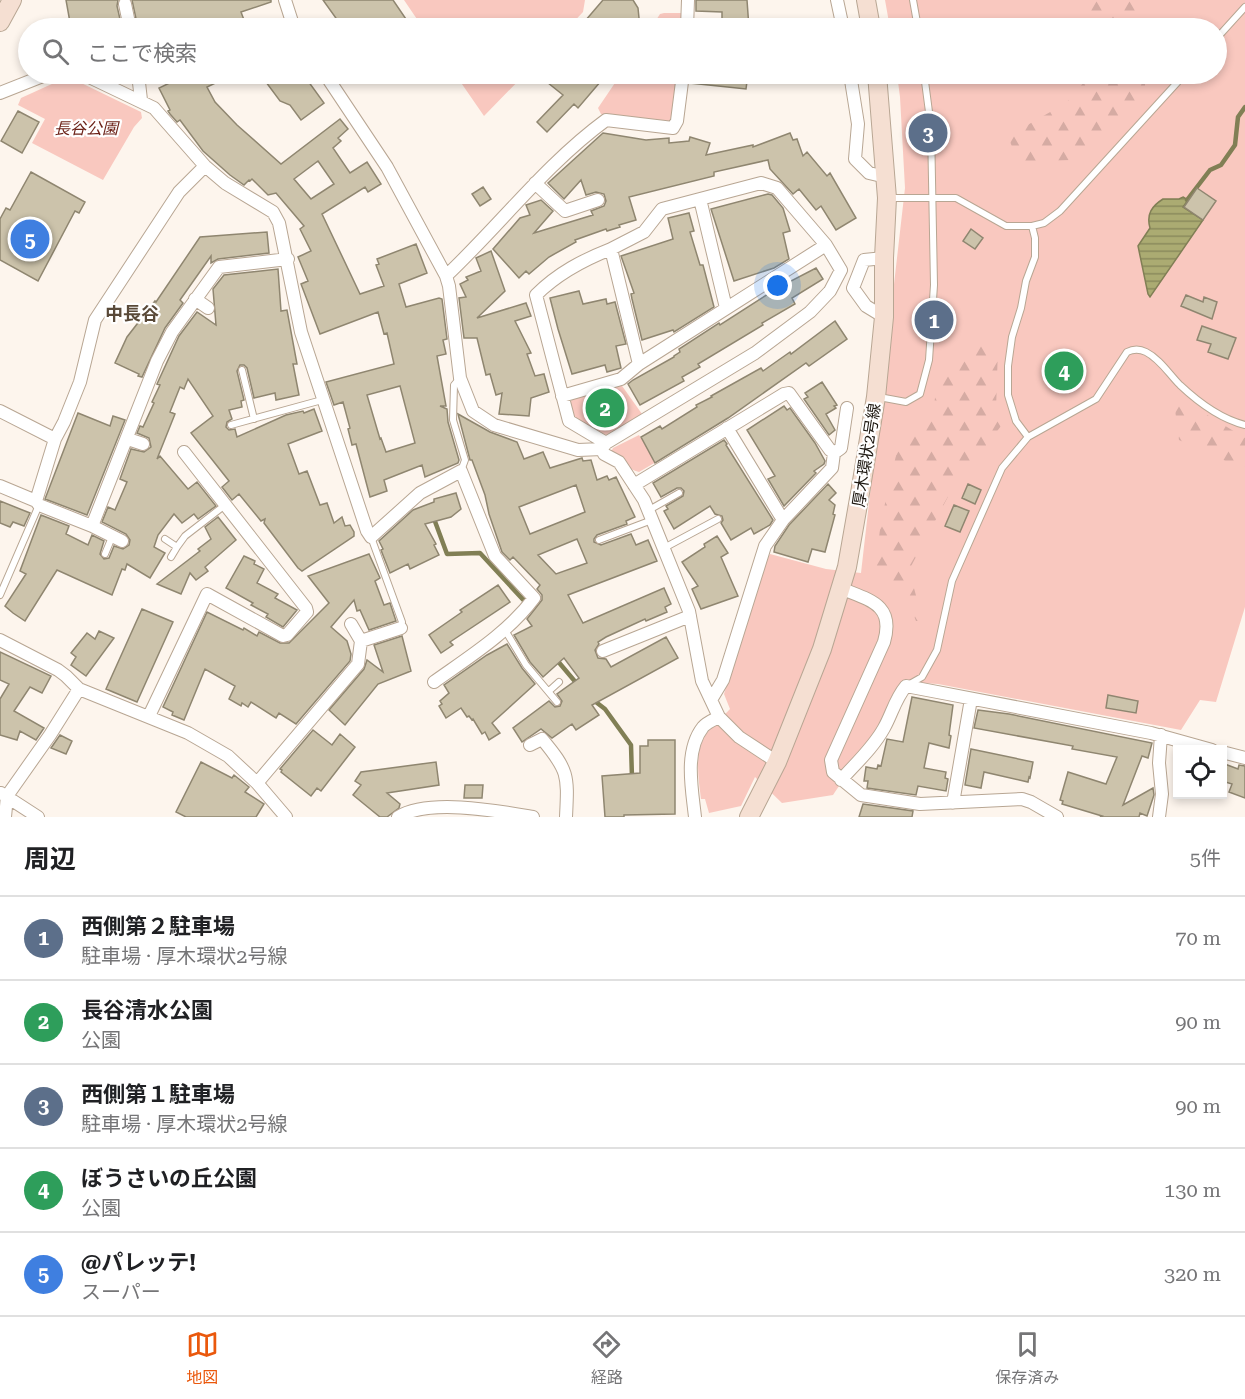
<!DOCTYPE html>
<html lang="ja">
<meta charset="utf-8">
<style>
:root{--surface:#fff;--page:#f6f6f6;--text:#202124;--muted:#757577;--line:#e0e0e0;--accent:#ea580c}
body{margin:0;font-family:"Roboto Serif","Noto Sans JP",serif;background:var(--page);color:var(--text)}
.controls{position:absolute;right:18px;bottom:18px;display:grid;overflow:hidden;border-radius:0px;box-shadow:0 3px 9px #0003}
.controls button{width:54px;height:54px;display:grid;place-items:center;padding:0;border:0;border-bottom:2px solid var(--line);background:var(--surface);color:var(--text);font:30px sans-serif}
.you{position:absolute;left:778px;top:286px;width:21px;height:21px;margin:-15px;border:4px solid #fff;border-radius:50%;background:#1a73e8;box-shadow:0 0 0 9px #1a73e833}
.badge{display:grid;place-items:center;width:39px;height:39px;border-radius:50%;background:var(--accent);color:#fff;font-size:20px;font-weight:700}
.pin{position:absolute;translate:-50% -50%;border:3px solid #fff;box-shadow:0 2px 6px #0006}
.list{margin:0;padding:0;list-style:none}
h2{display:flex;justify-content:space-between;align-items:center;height:78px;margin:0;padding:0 24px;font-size:26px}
h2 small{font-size:20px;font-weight:400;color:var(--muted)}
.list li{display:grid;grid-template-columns:39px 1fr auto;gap:18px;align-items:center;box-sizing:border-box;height:84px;padding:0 24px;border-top:2px solid var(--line)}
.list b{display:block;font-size:22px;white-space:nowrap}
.list p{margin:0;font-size:20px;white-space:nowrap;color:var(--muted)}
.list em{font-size:20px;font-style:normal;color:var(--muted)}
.icon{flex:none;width:33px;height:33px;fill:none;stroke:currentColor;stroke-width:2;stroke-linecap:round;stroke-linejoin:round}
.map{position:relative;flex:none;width:1245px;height:817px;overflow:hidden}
.search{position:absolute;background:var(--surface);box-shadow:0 3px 9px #0003;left:18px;right:18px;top:18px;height:66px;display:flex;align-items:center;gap:15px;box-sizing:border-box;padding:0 21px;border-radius:33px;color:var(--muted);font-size:22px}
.sheet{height:498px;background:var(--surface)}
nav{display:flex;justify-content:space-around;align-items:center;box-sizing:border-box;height:84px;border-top:2px solid var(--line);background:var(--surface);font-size:16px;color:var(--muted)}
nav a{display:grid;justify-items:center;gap:3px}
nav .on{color:var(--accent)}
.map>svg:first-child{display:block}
</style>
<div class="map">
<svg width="1245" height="817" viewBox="0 0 1245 817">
<defs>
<pattern id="forest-firs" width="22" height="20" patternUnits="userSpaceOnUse" patternTransform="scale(1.5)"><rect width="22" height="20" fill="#f9c8bf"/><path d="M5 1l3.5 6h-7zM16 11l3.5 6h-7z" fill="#d5aba3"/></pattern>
<pattern id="water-rules" width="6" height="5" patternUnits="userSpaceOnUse" patternTransform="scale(1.5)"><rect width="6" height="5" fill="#abab72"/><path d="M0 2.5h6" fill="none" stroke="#8b8a5c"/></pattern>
</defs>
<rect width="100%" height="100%" fill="#fdf5ed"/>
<!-- green -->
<path fill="#f9c8bf" d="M404,0H585L583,12L568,28H423Z
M885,0H1245V607L1216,702L1200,700L1181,730L938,684L908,682L833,795L782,803L755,777L741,806L709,813L705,799H701C699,782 695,759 702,742C707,729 721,719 730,709L724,694L766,560L770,554L826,569L861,573L905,188L900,97L897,74H1216V28H890Z
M664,13H682V28H651L660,14Z
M455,74H525L484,116Z
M621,74H681L673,119L669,123L601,114L598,108Z
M65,78L73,79L141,112L142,118L134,127L103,180L32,143L45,119L18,105L21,98Z
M620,383L642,414L606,435L574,417L570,402L575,396Z
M639,435L656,462L639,472C628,470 620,458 611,452L613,448Z"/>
<!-- forest -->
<path fill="url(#forest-firs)" d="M1089,0H1143L1144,28H1086L1084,18Z
M1091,74H1145V98L1088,159L1018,163L1008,136L1066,103Z
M961,344L998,346L996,410L1001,426L950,493L909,570L923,621H916L902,586L875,570L881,521L900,438L933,413L937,383L959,369Z
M1173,394L1245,438V466L1241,468L1179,440Z"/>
<!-- water -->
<path fill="url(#water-rules)" stroke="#817f55" stroke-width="1.5" d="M1183,197L1188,200L1183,207L1203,220L1150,297L1148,294L1138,246L1150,228C1146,214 1152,206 1163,199H1179Z"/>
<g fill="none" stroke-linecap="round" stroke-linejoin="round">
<!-- stream -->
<path stroke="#817f55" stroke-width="4.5" d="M1187,200L1210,170L1221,165L1235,145L1238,117L1245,107
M433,516L447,554L480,553L528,605
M556,659L578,685
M592,699L605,709L631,745L632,778"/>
</g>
<!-- building -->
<path fill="#ccc3ab" stroke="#8f8670" stroke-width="1.5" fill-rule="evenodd" d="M66,0H118L117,6L122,28H71Z
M132,0H271V2L241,12L247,28H138Z
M323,0H393L408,22L398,28H343Z
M603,0H633L638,8L640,28H579Z
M696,0H747L749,28H722V12L696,11Z
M188,74H234L207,87L215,102L237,125L281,164L340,119L348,129L338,138L341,141L333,148L350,173L367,162L381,184L368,192L365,187L322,214L360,294L384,286L376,265L379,264L377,259L416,244L427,273L399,284L406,307L439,298L442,299L447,339L443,340L446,354L437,356L446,406H440L447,409L448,422L459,460L458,463L425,477L422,465L384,480L387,491L370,497L356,444L352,445L348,429L350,428L343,402L334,405L326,382L394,364L387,333L384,334L378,312L320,334L301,284L308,281L298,257L311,251L300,229L304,226L276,193L268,195L252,179L250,181L249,180L244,185L230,175L203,151L180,120L177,122L170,114L168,111L170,110L159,88ZM318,161L334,184L311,199L294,179ZM400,386L415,443L386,452L381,438L380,439L367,395Z
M260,74H303L324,103L301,120L290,105L280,101Z
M537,74H607L578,108L574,104L547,132L537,122L563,95Z
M691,74H748L746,89L690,83Z
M18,111L39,122L22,153L1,141Z
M603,133L646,140L669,138V143L689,141L690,137L710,143L706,155L753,145V147L790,133L793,140L797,139L803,156L807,152L827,176L830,173L856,218L836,230L821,206L816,210L799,189L793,194L770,169L768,160L714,172V176L629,197L636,220L619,225L620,227L607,231L606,229L575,240L576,242L549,257L529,274L526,271L519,278L493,249L520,218L530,215L526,205L541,200L553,211L534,233L593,215L591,211L604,206L606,201L604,194L596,192L586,195L581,180L564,199L548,183Z
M31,172L85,202L79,213L75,211L38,281L0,260V219L6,208L10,210Z
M483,187L491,199L480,206L472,194Z
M1197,188L1216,201L1203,220L1184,207Z
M768,194L772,195L783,208L790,231L783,233L789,259L774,268L734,281L711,209Z
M689,213L694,231L690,232L700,265H703L714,307L674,332L673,330L642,340L632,299L631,294L634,293L621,256L673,239L668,218Z
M971,229L983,238L975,249L963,241Z
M267,232L269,253L218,259L211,263V256L180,300L183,303L165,328L142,377L138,376L139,374L115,363L127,337L155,301L156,302L200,237Z
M491,251L505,291L477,318L526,303L531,316L515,321L531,353L527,354L535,376L544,374L549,392L531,398L529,416L499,414L502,393L496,395L490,374L486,375L477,338H464L459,298L466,297L460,284L468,280L466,277L481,271L476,258Z
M816,268L823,279L792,298L795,304L762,323L763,325L698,364L700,367L682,377L684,381L640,405L628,384L633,380L674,357V356L680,352L679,349L719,323L720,325L768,294L770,296L791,285L789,282Z
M278,269L281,311L287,310L297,364H293L299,395L276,400L275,393L254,398L247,368L244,365H240L237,371L244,400L241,401L242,407L229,410L232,419L227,422L226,427L229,430L235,429L237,437L286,415L303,411L304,413L314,409L322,431L288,444L299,474L307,471L320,505L327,503L334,523L342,517L345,526L350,525L354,532V536L302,571L298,568L264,523L265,519L261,521L239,494L232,500L222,487L229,481L191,433L213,416L188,379L184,389L180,387L170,412L175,414L157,459L160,456L188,489L197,482L216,506L198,519L194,514L182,523L174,514L158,535L154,547L165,553L150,578L127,564L125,570L122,569L112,595L57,570L25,621L13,613L5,606L26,574L20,571L41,515L69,526L66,534L88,545L92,535L104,541L100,554L104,559L109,558L114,546L123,549L129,545L130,540L126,534L102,522L108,507L115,510L127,482L120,479L131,449L144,452L151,447L149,438L137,433L140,426L143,427L154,403L152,402L160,385L157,384L179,336L197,312L216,325L213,289L224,275Z
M579,291L583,304L606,299L607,304L615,302L626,344L616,346L621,368L607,372L605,365L572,374L558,329L550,298Z
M1186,295L1203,302L1204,297L1217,302L1212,319L1181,306Z
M835,321L847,339L809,366L806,363L728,418L655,463L641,437L660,426L662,429L697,407L696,405L712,397L711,396L761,368L763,371L790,352L791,354Z
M1202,326L1236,338L1228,359L1208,352L1211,344L1197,340Z
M822,382L837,405L834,406L836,408L826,414L835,430L829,435L804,399L808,397L805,393Z
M784,406L787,410L790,408L815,443L825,461L824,464L814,471L816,473L784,506L768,479L775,476L747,430Z
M78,413L110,426L113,416L125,420L87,515L45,499Z
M458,414L490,432L517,442L524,459L543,452L550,468L582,458L583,461L591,460L597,480L607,476L609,480L616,477L635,517L626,521L627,524L597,535L594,539V542L601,545L631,534L636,545L648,540L657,561L568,595L583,623L664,588L671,604L665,607L667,612L646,621L645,619L606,637L598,642L599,644L595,650L598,658L606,659L611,667L666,637L678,658L592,705L599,715L576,730L572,724L552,738L541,729L522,742L513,728L549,701L555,707L560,706L562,701L557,694L579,678L564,658L543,677L530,662L514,635L532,626L527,619L542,600V595L537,589L540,585L513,557L510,560L502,552L489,514L485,495L472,460H470ZM576,485L585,512L530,534L519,507ZM577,539L587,563L556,574L538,555Z
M724,440L727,444L726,445L773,520L770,525L754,534L751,528L731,540L721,523L723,520L722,516L715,514L710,506L674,529L664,511L668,509L666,506L683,496L684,491L681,488H677L661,497L653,483Z
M828,484L836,493L829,500L835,505L833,514L835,515L825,552L812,549L808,562L774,552L775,546L789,525Z
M968,484L981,490L975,504L962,498Z
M456,493L461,509L451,517L425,524L436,544L434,545L439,555L410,569L408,564L390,573L381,550L383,549L379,541L413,510L434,502V499Z
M0,501L30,513L24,526L13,522L10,527L0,523Z
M954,505L969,511L960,532L945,526Z
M218,517L236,540L205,567L208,571L196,580L190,573L181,594L157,584L200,551L198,549L211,539L205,527Z
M717,536L728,553L721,557L738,596L701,609L692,589L698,586L682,562L705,547L704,544Z
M369,554L380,578L375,581L384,605L390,603L396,621L369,630L360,610L357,611L354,600L331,627L347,641L351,654L350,661L296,724L279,713L276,718L251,702L248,707L242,703L241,706L229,699L235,686L205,669L184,720L172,715L173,712L163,707L207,612L243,630L244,628L257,636L259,632L280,643H289L329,603L308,576Z
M244,556L255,561L254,564L264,569L257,583L278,594L275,598L297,610L283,627L266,617L268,614L251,605L253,603L226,588Z
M498,585L510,602L450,642L453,645L441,653L429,635L462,612L460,610Z
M142,609L173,622L137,702L106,689Z
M99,631L114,638L86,676L71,665L76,657L71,653L87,633L95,639Z
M402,636L411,671L378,684L345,725L329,710L364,669L367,660L383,672L374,645Z
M507,644L522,668L535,684L492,723L500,733L489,740L485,732L482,734L473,719L472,720L469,716L467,717L461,708L446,718L439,706L442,704L440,701L449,693L444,685L487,655Z
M0,652L51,676L42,693L30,687L14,711L44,728L36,740L20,731L17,740L0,735V699L9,684L0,680Z
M1108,695L1138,701L1136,713L1106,708Z
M912,697L953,705L949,735L951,736L949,748L929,743L924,768L946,772L945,778L948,779L946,791L918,786L916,795L867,788L868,781H864L866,767L877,769L878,765L881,766L887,739L903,742Z
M978,710L1009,714L1152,743L1148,758L1142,756L1123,805L1153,788L1154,795L1147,816L1140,813L1139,817H1100L1102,816L1062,804L1063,801L1060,800L1068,772L1106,784L1117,757L1072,749L1073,746L974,728Z
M313,730L332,745L340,734L355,747L321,791L317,788L311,796L281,772L282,770L280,769Z
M60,735L72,741L66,754L51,748Z
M648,740H675V814L624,815V817H605L602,776L640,773V746H648Z
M971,749L1033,762L1030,778L1029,777L1028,782L984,772L981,788L965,785Z
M201,762L232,778L234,775L249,787L245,792L264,804L256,817H186L176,812Z
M436,762L439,785L387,793L400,804L399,808L387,817H380L353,795L361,785L355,781L361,772Z
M1222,763L1238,769L1239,765L1245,766V798L1229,792L1232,784L1222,781Z
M465,785H483L482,798H464Z
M863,804L913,811L912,817H859Z"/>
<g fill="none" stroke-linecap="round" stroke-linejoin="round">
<!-- lane casing -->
<g stroke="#b8a693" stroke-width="8">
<path id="lane" d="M913,0L918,28
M1216,39L1245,7
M890,198H956L1006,226H1032L1044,223L1060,211L1185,74
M242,370L254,419
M460,378L454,385L453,420L465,460L461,471
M879,397L906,402L920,394L929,360L934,285L931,127L924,74
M231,425L322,400
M1028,437L1016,421L1008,395V366L1012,337L1021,308L1026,281L1035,257V238L1032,226
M649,510L679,493
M371,537L402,622L401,628
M165,539L177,547L185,536L225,505
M599,540L652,520
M664,548L718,519
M105,554L112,537
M171,557L177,547
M0,595L39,505
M505,630L526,665L557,702
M908,685L922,677L937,650L952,581L1002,468L1028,437L1096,399L1127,352C1133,349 1140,349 1146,352C1160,359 1169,374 1180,385C1198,402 1221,419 1245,425
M549,691L559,682"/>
</g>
<!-- street casing -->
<g stroke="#b8a693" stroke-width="14">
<path id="street" d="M285,0L294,28
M837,0L843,28
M125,4L130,28
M687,28L688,0
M83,74L154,108L205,166L225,183L273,212L279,223L301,332L367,531L371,537L420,493L461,471L495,556L534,598C508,633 469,657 434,682
M138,74L141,100
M325,74L387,167L446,276L449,286L460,378L473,411L494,425L578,450L602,449L604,454L619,462L644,500L653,522L689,611L702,681L719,717L739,737L777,762
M850,74L858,124L855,159L869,173L886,177
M0,93L48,74
M205,166L179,192L95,320L80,382L64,422L55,439L36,501L39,505L92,526L157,361L172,332L219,267L288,259
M535,183L565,211L598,200
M700,199L726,308
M884,258L864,260L853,288L866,306L884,317
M446,276C500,225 546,164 606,120L673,128L677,121L683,74
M195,299L208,308
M639,364L826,245
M562,396L621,379L639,364L611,249L644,232L662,209L761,183L777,188L826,245L841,270L830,291L810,312L755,353L606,443L602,449
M0,411L55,439
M727,428L783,520
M128,439L143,444
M606,443L569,421L536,295C558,273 583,260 611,249
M634,485L784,394L789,393L830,450L834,453
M0,486L36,501
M92,526L122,541
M840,588C869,600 895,604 884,642L831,760L833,772L861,795L920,804L1022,799L1031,802L1057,817
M0,640L58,670L66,676L79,689
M361,641L401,628
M603,651L690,616
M711,700L723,680L765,546L783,520L832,468L834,453L841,448L847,408
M149,716L207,594L283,636L287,635L307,612L306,608L184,452
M530,745L542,739C569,771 568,776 566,817
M1222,752L1245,758
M841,780C856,763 873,748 884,728C892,714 895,699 906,686L1151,733L1212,750
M257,783L358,664L361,641L351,624
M1,793L38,817
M953,803L971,699
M5,817L7,796L50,735L79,689L188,733L228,756L257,783L286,817
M398,817C429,798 498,811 533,817
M695,817C692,789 684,751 703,727C706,723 713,720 719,717
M1159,817L1162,794L1159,763L1161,735"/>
</g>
<!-- secondary casing -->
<g stroke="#b8a693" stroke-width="20">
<path id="secondary" d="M866,0L871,28
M0,22L12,0
M749,817L777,762L822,649L847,567L860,493L876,397L884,317V258L887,198L877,74"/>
</g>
<!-- lane -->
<use href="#lane" stroke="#fff" stroke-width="6"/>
<!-- street -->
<use href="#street" stroke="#fff" stroke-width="12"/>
<!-- secondary -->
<use href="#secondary" stroke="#f5dfd2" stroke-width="18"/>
</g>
<g text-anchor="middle" stroke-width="4.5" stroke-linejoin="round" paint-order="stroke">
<!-- park labels -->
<g font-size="16" font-style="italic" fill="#6d2319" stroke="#fff">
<text x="86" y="134">長谷公園</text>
</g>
<!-- street labels -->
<g font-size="16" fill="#1e1811" stroke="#fff">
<text transform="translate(866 455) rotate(-81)" y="6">厚木環状2号線</text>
</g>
<!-- neighbourhood labels -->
<g font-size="18" font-weight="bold" fill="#594938" stroke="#fff">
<text x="132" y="320">中長谷</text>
</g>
</g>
</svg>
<div class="controls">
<button><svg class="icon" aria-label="locate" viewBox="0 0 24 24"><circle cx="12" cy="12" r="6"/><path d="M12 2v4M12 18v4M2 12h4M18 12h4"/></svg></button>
</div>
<div class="you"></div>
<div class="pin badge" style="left:934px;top:320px;background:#5c6f8a">1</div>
<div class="pin badge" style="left:605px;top:408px;background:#2e9e5b">2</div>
<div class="pin badge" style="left:928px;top:133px;background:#5c6f8a">3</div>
<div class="pin badge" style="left:1064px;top:371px;background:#2e9e5b">4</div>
<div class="pin badge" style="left:30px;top:239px;background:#3f7fe0">5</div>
<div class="search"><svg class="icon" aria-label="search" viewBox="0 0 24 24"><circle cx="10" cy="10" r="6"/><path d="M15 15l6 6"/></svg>ここで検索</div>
</div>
<section class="sheet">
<h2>周辺<small>5件</small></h2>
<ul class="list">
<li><span class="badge" style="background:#5c6f8a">1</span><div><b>西側第２駐車場</b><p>駐車場 · 厚木環状2号線</p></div><em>70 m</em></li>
<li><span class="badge" style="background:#2e9e5b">2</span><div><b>長谷清水公園</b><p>公園</p></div><em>90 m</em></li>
<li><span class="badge" style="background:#5c6f8a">3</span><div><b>西側第１駐車場</b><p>駐車場 · 厚木環状2号線</p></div><em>90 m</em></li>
<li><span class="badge" style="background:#2e9e5b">4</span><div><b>ぼうさいの丘公園</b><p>公園</p></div><em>130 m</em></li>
<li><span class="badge" style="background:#3f7fe0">5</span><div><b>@パレッテ!</b><p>スーパー</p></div><em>320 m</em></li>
</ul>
</section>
<nav>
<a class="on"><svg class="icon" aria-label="map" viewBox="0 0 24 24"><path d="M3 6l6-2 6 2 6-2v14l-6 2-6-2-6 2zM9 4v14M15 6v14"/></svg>地図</a>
<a><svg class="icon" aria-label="directions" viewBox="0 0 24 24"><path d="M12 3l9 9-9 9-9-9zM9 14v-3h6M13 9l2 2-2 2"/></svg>経路</a>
<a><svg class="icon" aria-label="saved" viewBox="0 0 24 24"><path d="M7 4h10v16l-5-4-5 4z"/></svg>保存済み</a>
</nav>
